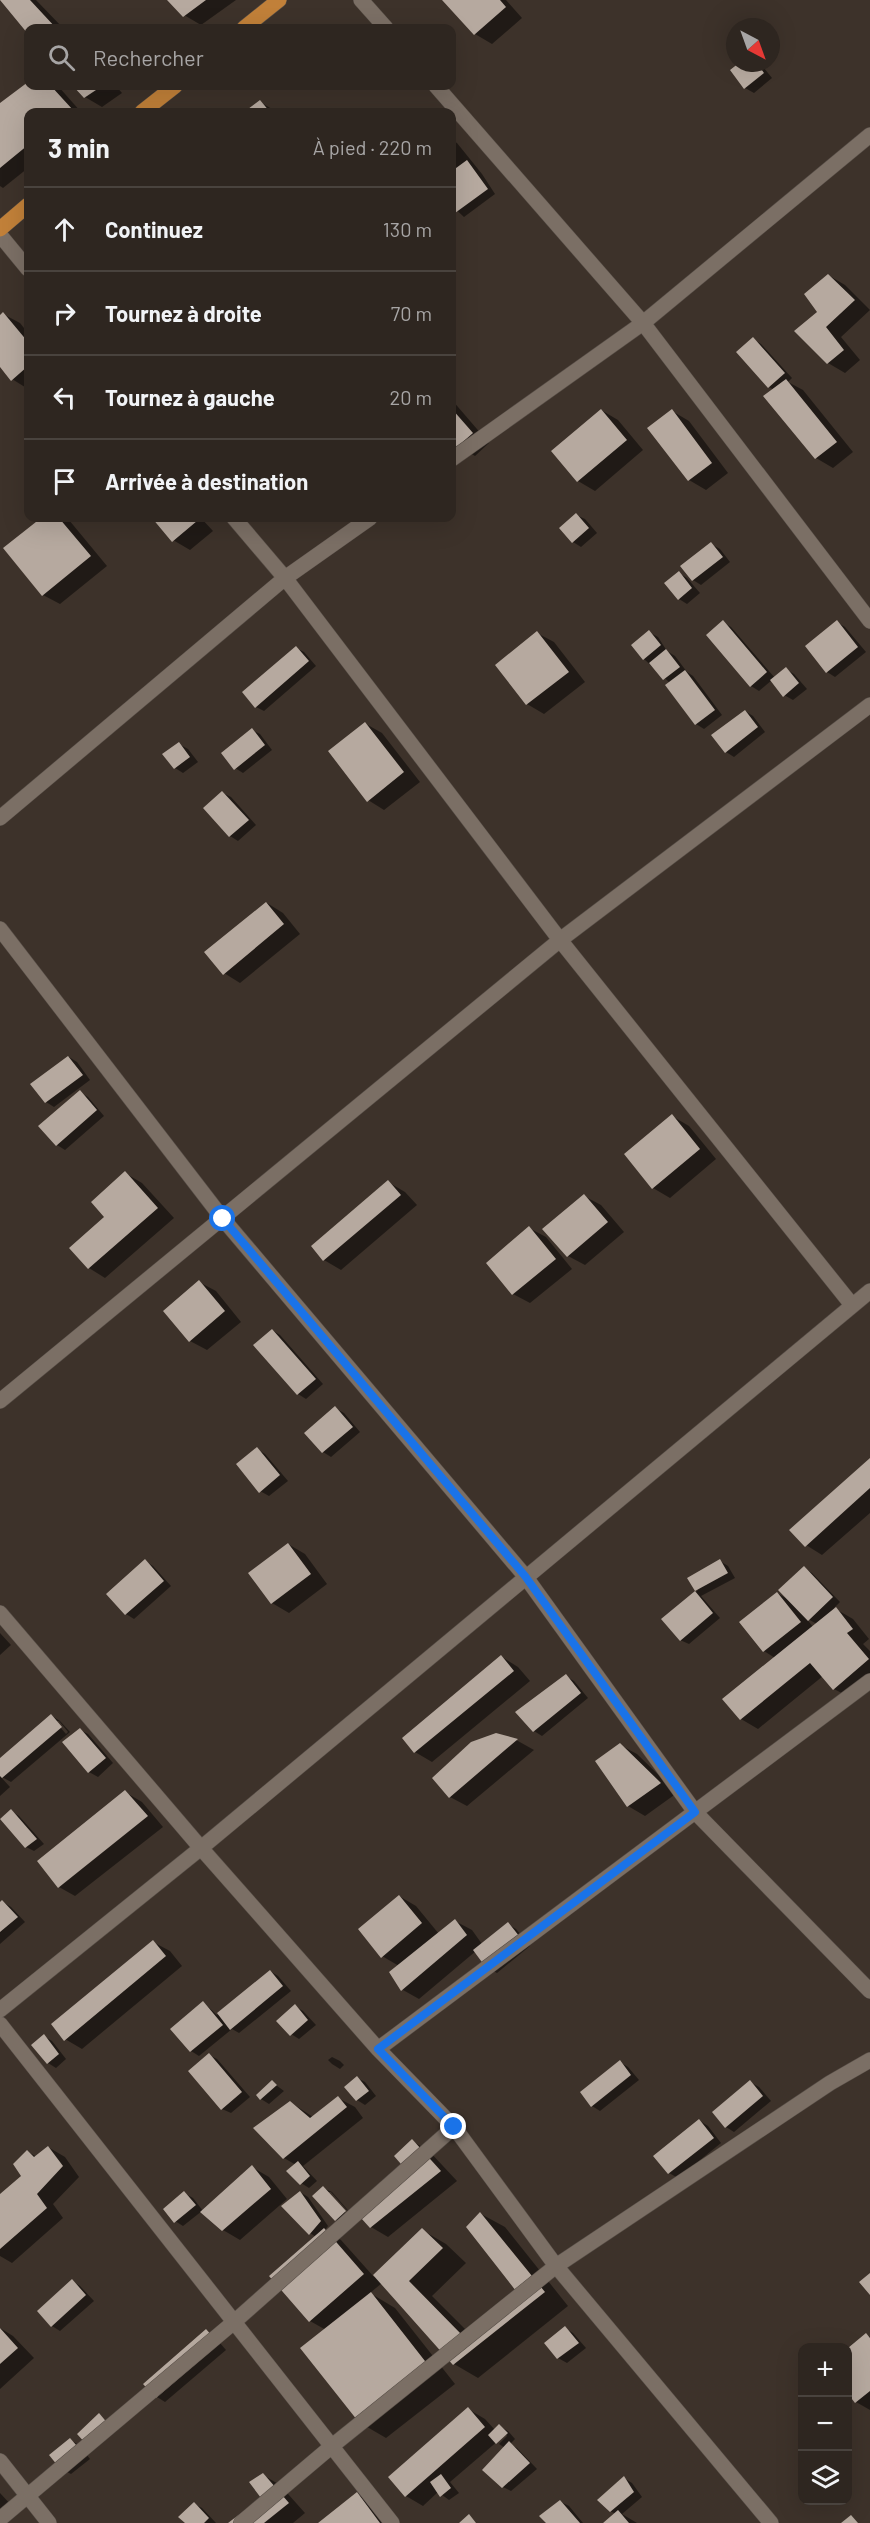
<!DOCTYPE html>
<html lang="fr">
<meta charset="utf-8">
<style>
:root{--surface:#2e2620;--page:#362e29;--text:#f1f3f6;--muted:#a7a5a5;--line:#49433e}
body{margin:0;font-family:Barlow,sans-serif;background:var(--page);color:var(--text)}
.controls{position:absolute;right:18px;bottom:18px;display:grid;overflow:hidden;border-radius:12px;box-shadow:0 6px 24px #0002}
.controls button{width:54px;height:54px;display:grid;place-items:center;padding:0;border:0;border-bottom:2px solid var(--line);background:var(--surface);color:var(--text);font:30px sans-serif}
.compass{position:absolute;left:726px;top:18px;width:54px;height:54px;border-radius:50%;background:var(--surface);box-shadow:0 6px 24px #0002;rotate:139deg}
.stop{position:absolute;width:18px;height:18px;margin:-14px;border:4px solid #1a73e8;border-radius:50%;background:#fff}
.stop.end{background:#1a73e8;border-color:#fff;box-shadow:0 2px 6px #0008}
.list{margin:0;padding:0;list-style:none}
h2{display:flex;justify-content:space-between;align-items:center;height:78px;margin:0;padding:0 24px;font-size:26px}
h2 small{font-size:20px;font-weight:400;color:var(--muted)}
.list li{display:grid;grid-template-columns:39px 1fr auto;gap:18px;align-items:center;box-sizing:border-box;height:84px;padding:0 24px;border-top:2px solid var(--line)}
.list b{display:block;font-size:22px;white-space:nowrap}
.list em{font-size:20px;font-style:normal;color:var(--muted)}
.icon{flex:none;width:33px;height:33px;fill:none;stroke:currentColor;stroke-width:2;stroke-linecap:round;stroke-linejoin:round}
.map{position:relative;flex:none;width:870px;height:2523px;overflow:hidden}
.search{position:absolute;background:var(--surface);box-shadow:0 6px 24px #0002;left:24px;top:24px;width:432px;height:66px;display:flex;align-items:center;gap:15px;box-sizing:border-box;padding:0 21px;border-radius:12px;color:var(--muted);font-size:22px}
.panel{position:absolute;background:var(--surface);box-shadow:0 6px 24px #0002;left:24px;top:108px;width:432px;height:414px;border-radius:12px}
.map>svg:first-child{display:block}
</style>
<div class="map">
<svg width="870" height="2523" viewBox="0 0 870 2523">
<rect width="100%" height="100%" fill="#3d322a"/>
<!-- shadow -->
<path fill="#0007" fill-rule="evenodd" d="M1,0H36L63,28H28V32Z
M169,0H236L201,25L184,15Z
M444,0H506L522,18L492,44L475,34Z
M741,63H760L772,78L754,93L745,88L732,71Z
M28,84L58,86L81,112H28V168L3,188L0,186V105Z
M75,86H116L122,93L102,107L85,97Z
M260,102L277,112H278H246Z
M452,140L457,143L482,174L495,194L464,217L452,206Z
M828,275L845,285L870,310L841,337L860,360L845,373L828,363L819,313Z
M3,314L20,323L28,333V389L12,379L0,365V317Z
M753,339L761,344L792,378L788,382L803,390L853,452L833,468L816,458L766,396L774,390L769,387Z
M452,400L489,443L475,456L458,446L452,439Z
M601,410L618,420L643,450L595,491L578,481L553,451Z
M672,411L689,421L728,473L706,490L689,480Z
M576,515L585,519L597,533L581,547L573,542Z
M44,518H64L69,520L107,566L60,604L43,595L6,549Z
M154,518H201L213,531L190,550L173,540Z
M711,544L720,549L730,562L701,585L693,580Z
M679,573L687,578L700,593L687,604L679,599Z
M723,622L731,627L775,678L786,669L794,674L807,689L793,700L784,695L772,680L759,691L751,686Z
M837,622L845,627L866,652L835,677L827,672Z
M649,632L658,637L667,651L675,656L687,672L693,676L722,715L704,729L696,724L670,683L644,659Z
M537,633L554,642L585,682L544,714L527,704L497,665Z
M296,648L304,652L316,666L264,711L256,707Z
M745,711L753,716L765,732L734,757L726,752Z
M366,724L382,733L420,782L384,810L368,800Z
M252,730L260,734L272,750L243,773L235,768Z
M179,744L188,749L198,762L183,773L175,768Z
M223,793L231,797L256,825L238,841L230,836Z
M267,903L283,913L300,934L240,983L224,973Z
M69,1057L77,1062L90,1080L54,1107L46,1102Z
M80,1092L88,1097L104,1116L65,1150L57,1145Z
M672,1116L689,1126L716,1159L670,1198L653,1188Z
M125,1173L142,1183L174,1218L105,1278L89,1268Z
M388,1182L405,1192L417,1205L341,1270L324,1260Z
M584,1196L601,1205L624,1232L585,1265L568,1256Z
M529,1228L546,1237L572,1269L530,1303L513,1294Z
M199,1282L216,1291L241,1322L207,1350L190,1341Z
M272,1330L280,1335L323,1384L306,1399L298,1394Z
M335,1408L344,1413L360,1432L331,1457L323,1452Z
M257,1449L265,1454L288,1481L269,1496L260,1491Z
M870,1460V1513L822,1555L806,1545Z
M288,1544L305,1554L327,1584L289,1613L272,1603Z
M145,1561L153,1566L171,1586L134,1619L126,1614L108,1594Z
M720,1561L728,1566L735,1578L701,1596L720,1618L689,1644L680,1640L664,1619L697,1591Z
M804,1568L812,1573L840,1602L834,1608L853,1619L869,1639L863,1644L870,1651V1682L851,1698L834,1689L823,1676L758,1729L741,1719L775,1658L764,1651L777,1593L789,1600ZM806,1618L817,1624L813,1627Z
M0,1633L11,1645L0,1655Z
M502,1657L518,1667L530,1681L432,1762L415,1752Z
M566,1676L574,1681L588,1698L542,1736L534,1731Z
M52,1716L60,1721L70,1732L11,1782L0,1776V1760ZM55,1721H59L68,1732L66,1734Z
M80,1730L88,1734L113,1763L98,1777L89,1772L64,1742Z
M496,1735L518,1741L534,1750L467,1806L450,1797Z
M620,1745L637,1754L677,1793L645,1816L628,1806L597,1762Z
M0,1776L10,1787L0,1796Z
M125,1792L142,1802L163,1827L75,1896L59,1887Z
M11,1811L19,1816L44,1844L34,1851L26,1847Z
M399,1896L416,1906L439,1934L455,1921L472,1930L482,1944L508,1924L516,1929L530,1946L497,1973L488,1968L476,1951L419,1999L403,1990L399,1966L382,1956Z
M3,1902L11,1907L25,1922L0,1944V1904Z
M153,1942L170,1951L182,1966L82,2049L65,2039Z
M270,1971L278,1976L291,1991L239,2033L232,2029L199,2056L191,2051L204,2003L217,2015Z
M295,2006L303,2011L316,2025L299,2039L291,2034Z
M44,2036L52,2041L66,2059L56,2068L48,2063Z
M209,2055L217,2059L250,2097L231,2113L222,2109Z
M332,2057L340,2061L344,2065L340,2069L332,2064L328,2060Z
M620,2062L628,2067L639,2080L600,2111L592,2106Z
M357,2078L365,2082L376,2096L365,2105L357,2100Z
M272,2082L284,2091L269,2104L261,2099Z
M750,2082L759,2087L771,2101L734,2132L726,2127Z
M338,2098L355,2107L363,2118L303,2166L317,2181L309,2188L301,2183L296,2165L284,2158L290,2102L313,2117Z
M700,2121L708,2126L721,2143L678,2178L669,2173L655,2156Z
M412,2141L429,2151L457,2181L388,2237L371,2227L355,2208L409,2171Z
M48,2147L65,2157L79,2177L53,2204L63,2218L12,2263L0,2256V2196L23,2177L28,2152L37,2157Z
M252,2167L269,2177L287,2199L240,2240L223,2230L202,2211L183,2226L175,2221L184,2193L193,2198L203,2211Z
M323,2188L332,2192L353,2216L345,2225L336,2220L314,2196ZM327,2192H331L352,2216L350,2218Z
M300,2192L308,2197L328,2226L325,2230L341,2240L374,2277L422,2230L446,2244L466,2263L432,2296L468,2332L518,2291L481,2214L505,2227L568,2306L478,2378L454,2364L382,2283L370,2293L395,2308L455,2384L386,2438L362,2424L326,2330L310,2321L271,2276L316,2237L310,2233Z
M72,2281L80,2286L94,2301L60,2331L52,2326Z
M0,2328L13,2336L34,2358L0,2389Z
M565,2328L573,2333L586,2348L567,2363L558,2358L546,2344Z
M867,2335L870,2337V2410L856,2402L848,2391V2350Z
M214,2336L226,2350L165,2402L157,2397Z
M468,2409L485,2419L495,2430L499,2426L508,2431L515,2439L510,2444L517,2448L537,2469L511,2491L503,2487L505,2448L499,2444L507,2436L506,2434L450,2482L459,2493L449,2500L438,2492L423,2506L406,2496Z
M70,2440L79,2445L90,2459L71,2474L63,2470Z
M263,2475L280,2485L305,2513L293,2523H230L263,2498Z
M624,2478L632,2483L642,2497L622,2514L637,2523H605L616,2514L610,2511Z
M0,2493L13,2507L0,2518Z
M357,2494L374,2504L389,2523H320Z
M561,2502L569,2506L583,2523H548Z
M194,2504L202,2508L216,2523H187Z"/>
<!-- building -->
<path fill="#b6a99f" d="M0,0H30L56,28H28V34Z
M167,0H206L183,17Z
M442,0H500L506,7L474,35Z
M739,63H757L764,73L744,89L730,70Z
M28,82V86H51L73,110L70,112H28V145L0,168V103Z
M73,86H102L84,98Z
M260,100L270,112H244Z
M467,160L488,189L455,213L452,209V171Z
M828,274L855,300L826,327L844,350L827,364L794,331L817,312L804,294Z
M3,312L28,342V366L11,381L0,367V315Z
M753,337L785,373L768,388L736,352Z
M786,379L837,442L815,459L763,396Z
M452,409L473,433L457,447L452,441Z
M601,409L627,440L577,482L551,451Z
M672,409L712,463L688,481L647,428Z
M576,513L589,528L572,543L559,528Z
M41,518H59L91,556L42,596L3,548Z
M152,518H194L197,521L172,542Z
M711,542L723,557L692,581L680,566Z
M679,571L692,588L678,600L664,583Z
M723,620L767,672L750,687L706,635Z
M837,620L858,647L826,673L805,646Z
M649,630L661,645L643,660L631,645Z
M537,631L569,672L526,705L495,665Z
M296,646L309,661L255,708L242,692Z
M666,649L680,667L663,680L649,663Z
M786,667L799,683L783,697L770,680Z
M685,670L715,710L695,725L665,685Z
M745,710L758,727L725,753L711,735Z
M365,722L404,772L367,802L328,751Z
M252,728L265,745L234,770L221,753Z
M179,742L190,757L174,769L162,754Z
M222,791L249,820L229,837L203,808Z
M266,902L284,924L223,975L204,952Z
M68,1056L83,1075L45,1103L30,1084Z
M80,1090L97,1110L56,1146L38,1126Z
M672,1114L700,1149L652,1189L624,1154Z
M125,1171L158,1208L88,1269L69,1248L104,1217L91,1202Z
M388,1180L401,1195L323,1261L311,1246Z
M584,1194L608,1222L567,1257L542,1229Z
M529,1226L556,1259L512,1295L486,1263Z
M199,1280L225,1311L189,1342L163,1311Z
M272,1329L316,1379L297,1395L253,1345Z
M335,1406L353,1427L322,1453L304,1433Z
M257,1447L280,1475L259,1493L236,1464Z
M870,1458V1488L805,1547L789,1530Z
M288,1543L311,1574L271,1604L248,1573Z
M145,1559L164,1581L125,1615L106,1594Z
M720,1559L728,1573L695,1591L687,1578Z
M804,1566L833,1597L808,1621L778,1590Z
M695,1591L713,1613L680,1641L661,1619Z
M777,1592L801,1622L763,1652L739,1622Z
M836,1607L853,1629L847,1633L869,1659L833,1690L810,1663L740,1720L722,1699Z
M501,1655L514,1671L414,1753L402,1738Z
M566,1674L581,1693L533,1732L515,1712Z
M51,1714L62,1727L2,1778L0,1776V1758Z
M80,1728L106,1758L88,1773L62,1742Z
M496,1733L518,1739L449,1798L432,1778L471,1742Z
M620,1743L661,1783L627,1807L595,1761Z
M125,1790L148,1816L58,1888L37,1861Z
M11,1809L37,1839L25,1848L0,1819Z
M399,1895L422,1923L381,1958L358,1929Z
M2,1900L18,1917L0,1932V1902Z
M455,1919L467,1935L401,1991L389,1972Z
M508,1922L523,1941L487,1969L473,1950Z
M153,1940L166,1956L64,2041L51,2024Z
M270,1970L283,1986L230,2030L217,2013Z
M203,2001L223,2025L190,2052L170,2029Z
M295,2004L308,2020L290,2036L276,2021Z
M44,2034L59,2054L47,2064L31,2045Z
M209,2053L242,2092L221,2110L188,2071Z
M620,2060L631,2075L591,2107L580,2092Z
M357,2076L369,2091L356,2101L344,2087Z
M272,2080L277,2085L260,2100L256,2095Z
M750,2080L763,2096L725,2128L712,2112Z
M338,2096L347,2107L283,2159L253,2128L290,2101L310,2118Z
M699,2119L714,2138L668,2174L653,2156Z
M412,2139L441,2171L370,2228L352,2208L407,2171L394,2156Z
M48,2146L63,2166L37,2194L47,2208L0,2249V2194L21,2176L13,2164L27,2150L34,2157Z
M298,2161L310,2176L300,2185L286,2171Z
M252,2165L271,2189L222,2231L200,2212Z
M323,2186L346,2211L335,2221L312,2196Z
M184,2191L196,2205L174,2223L163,2209Z
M300,2191L321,2221L309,2235L281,2206Z
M480,2212L545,2292L453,2365L373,2275L422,2228L443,2248L409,2281L462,2335L516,2291L466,2227Z
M324,2228L364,2274L309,2322L269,2276Z
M870,2273V2295L859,2282Z
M72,2279L86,2295L51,2327L37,2311Z
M371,2292L432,2370L361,2425L300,2348Z
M565,2326L579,2343L557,2359L544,2343Z
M0,2328L18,2348L0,2364Z
M206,2329L219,2344L156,2398L143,2384Z
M866,2333L870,2338V2391L855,2403L848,2394V2348Z
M468,2407L485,2427L405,2497L388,2477Z
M99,2413L109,2425L87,2445L77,2434Z
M499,2424L508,2433L496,2444L488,2435Z
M70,2438L83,2453L62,2471L49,2455Z
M509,2441L530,2463L502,2488L482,2470Z
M263,2473L289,2503L264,2523H228L261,2498L249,2482Z
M441,2474L451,2488L440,2497L430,2482Z
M624,2476L634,2492L610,2512L597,2500Z
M357,2492L380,2523H318Z
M560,2500L580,2523H546L539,2516Z
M194,2502L209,2518L204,2523H185L178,2517Z
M618,2510L629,2523H603Z
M469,2514L476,2523H459Z
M851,2515L858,2523H841Z"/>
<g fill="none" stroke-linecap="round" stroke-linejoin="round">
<!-- street casing -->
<g stroke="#574e47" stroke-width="16">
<path id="street" d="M361,0L386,28
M436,86L643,323L870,621
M0,235L28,269
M452,459L643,323L870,135
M234,518L285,578L560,940L852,1305
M0,818L285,578L370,518
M0,929L223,1219L525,1576L695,1812L870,1991
M0,1401L560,940L870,705
M0,1613L201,1848L378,2049L454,2127L556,2266L771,2523
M0,2010L201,1848L870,1291
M0,2024L392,2523
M378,2049L870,1681
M0,2461L49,2523
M0,2519L234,2322L454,2127
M241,2523L332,2446L556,2266L830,2083L870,2060"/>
</g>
<!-- primary casing -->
<g stroke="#574e47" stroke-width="16">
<path id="primary" d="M244,28L279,0
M142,112L175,86
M0,229L28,205"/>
</g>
<!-- street -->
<use href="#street" stroke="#7b6f65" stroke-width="15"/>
<!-- primary -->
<use href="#primary" stroke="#c18039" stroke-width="15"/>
</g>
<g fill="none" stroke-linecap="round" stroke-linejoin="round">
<!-- route -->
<path stroke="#1a73e8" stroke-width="8" d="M223,1219L525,1576L695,1812L378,2049L454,2127"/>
</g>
</svg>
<div class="controls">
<button>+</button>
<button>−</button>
<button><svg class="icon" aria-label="layers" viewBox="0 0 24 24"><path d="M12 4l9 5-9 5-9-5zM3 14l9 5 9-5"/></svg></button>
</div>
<svg class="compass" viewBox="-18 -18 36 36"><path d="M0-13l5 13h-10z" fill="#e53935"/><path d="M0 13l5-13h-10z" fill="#a7a5a5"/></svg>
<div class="stop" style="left:223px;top:1219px"></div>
<div class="stop end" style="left:454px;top:2127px"></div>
<div class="search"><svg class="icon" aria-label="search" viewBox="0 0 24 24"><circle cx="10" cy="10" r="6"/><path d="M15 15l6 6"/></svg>Rechercher</div>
<section class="panel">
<h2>3 min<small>À pied · 220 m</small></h2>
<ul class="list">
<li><svg class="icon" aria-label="ahead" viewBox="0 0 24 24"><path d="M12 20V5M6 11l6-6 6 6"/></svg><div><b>Continuez</b></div><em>130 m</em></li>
<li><svg class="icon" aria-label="right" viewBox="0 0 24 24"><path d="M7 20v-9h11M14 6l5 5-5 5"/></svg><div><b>Tournez à droite</b></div><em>70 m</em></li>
<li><svg class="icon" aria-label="left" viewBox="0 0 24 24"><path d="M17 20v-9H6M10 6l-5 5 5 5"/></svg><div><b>Tournez à gauche</b></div><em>20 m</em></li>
<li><svg class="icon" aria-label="arrive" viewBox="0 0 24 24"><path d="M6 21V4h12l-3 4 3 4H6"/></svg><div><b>Arrivée à destination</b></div></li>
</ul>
</section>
</div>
